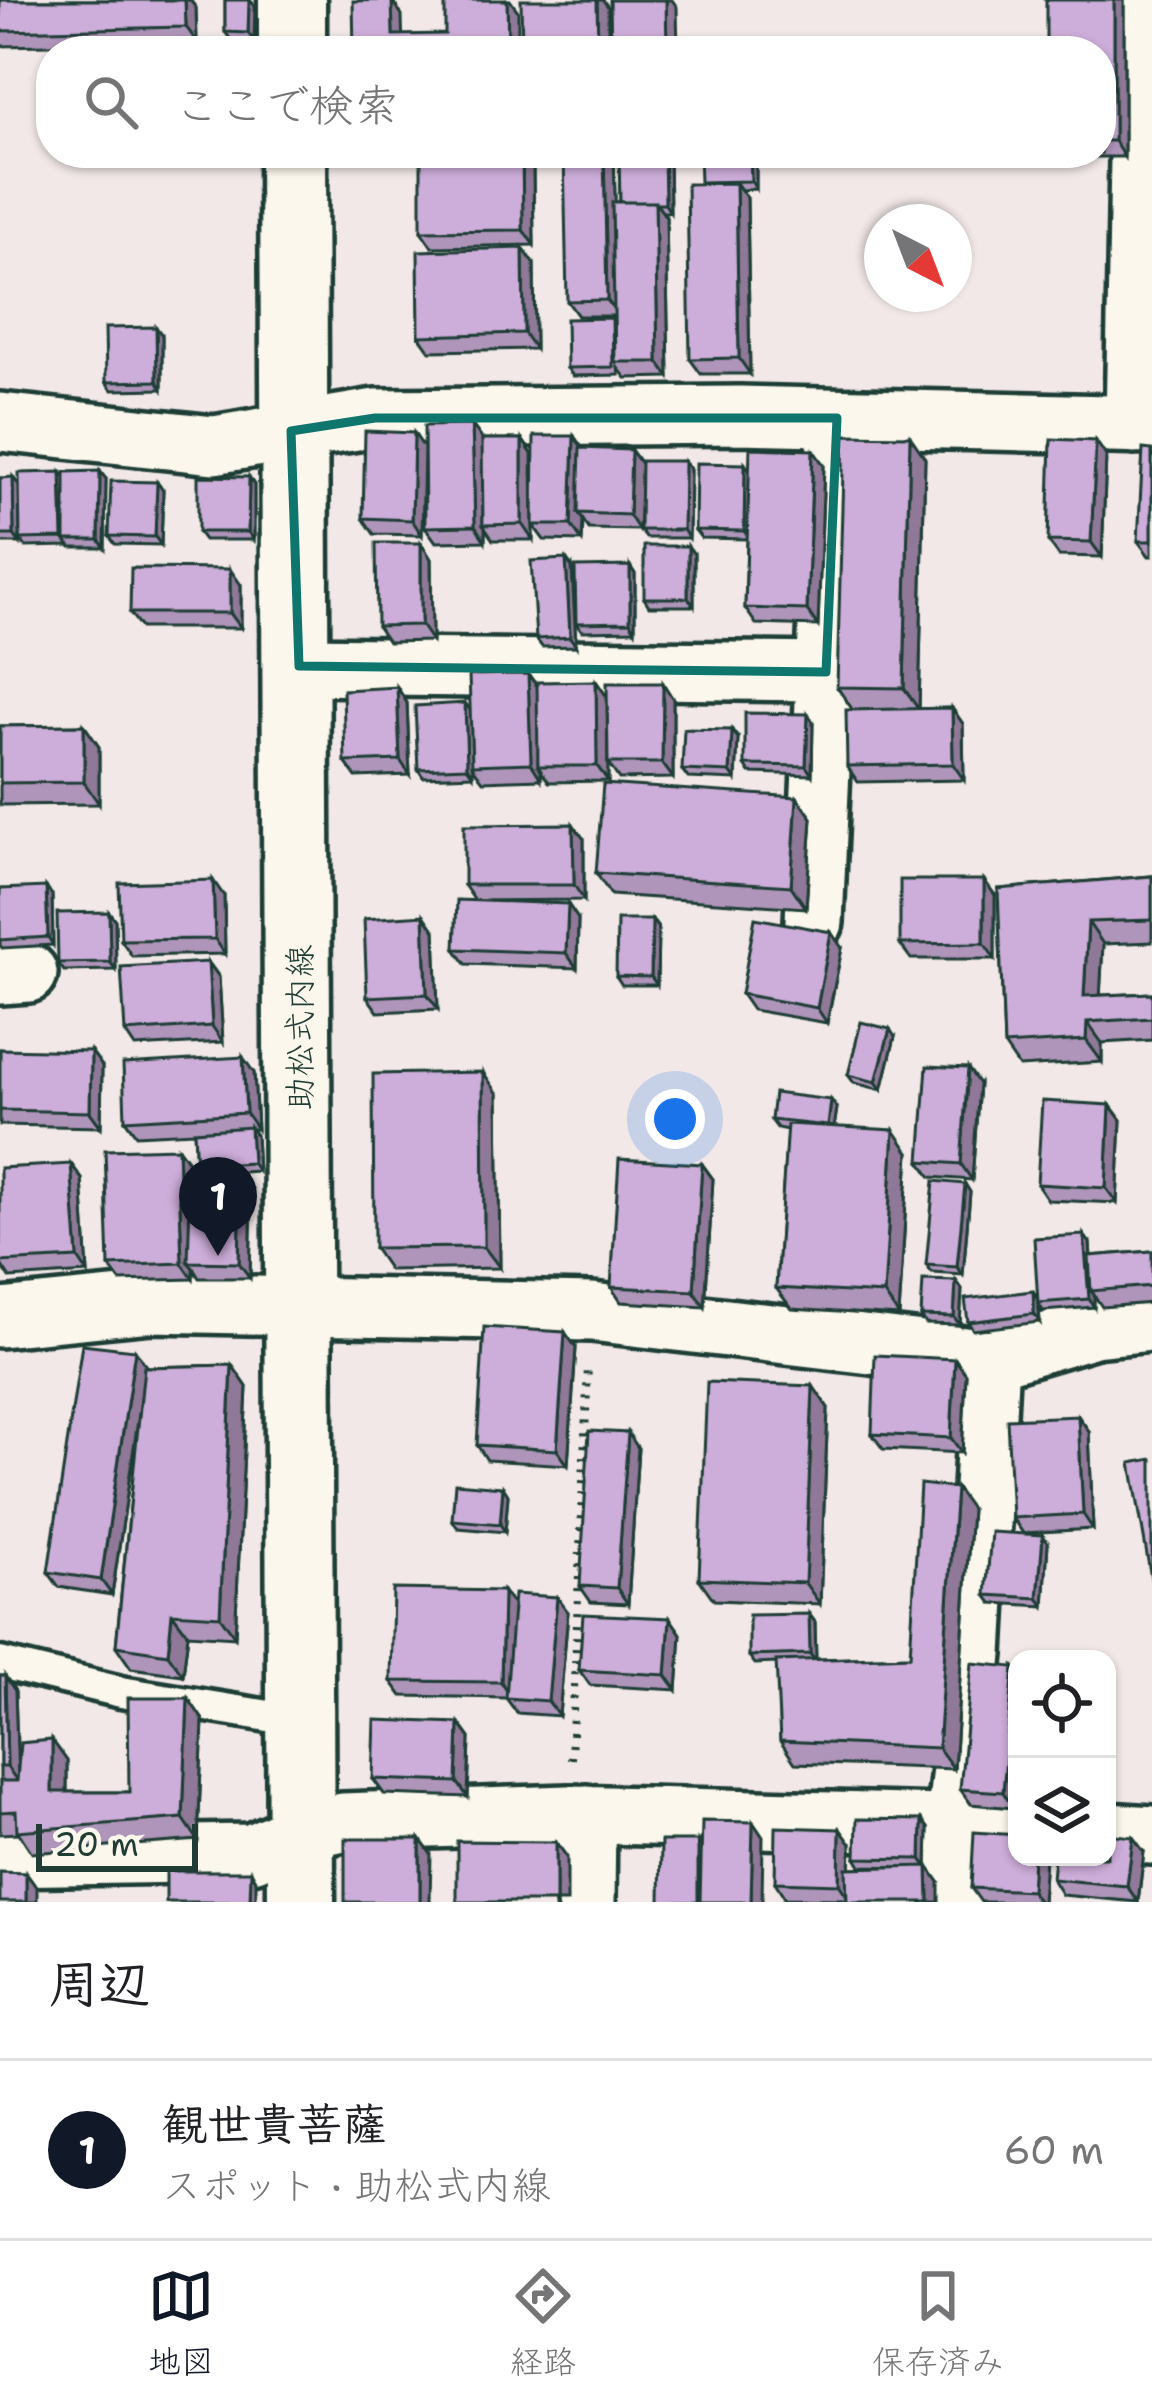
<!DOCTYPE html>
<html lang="ja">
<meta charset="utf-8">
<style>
:root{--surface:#fff;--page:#f2f2f2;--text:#202124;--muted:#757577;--line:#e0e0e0;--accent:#111827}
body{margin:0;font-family:"Shantell Sans","Klee One",sans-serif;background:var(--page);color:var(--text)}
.controls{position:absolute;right:36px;bottom:36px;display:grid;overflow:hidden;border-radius:24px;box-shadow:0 3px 9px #0004}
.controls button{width:108px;height:108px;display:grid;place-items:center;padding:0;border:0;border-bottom:3px solid var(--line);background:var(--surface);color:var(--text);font:60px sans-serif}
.compass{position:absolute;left:864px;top:204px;width:108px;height:108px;border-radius:50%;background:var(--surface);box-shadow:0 3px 9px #0004;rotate:138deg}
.scale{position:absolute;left:36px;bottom:30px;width:162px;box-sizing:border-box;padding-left:12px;border:6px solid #1f3d34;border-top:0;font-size:33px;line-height:42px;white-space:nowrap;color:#1f3d34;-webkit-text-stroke:9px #fbf7ec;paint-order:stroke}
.you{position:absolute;left:675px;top:1119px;width:42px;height:42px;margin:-30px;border:9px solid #fff;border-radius:50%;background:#1a73e8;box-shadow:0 0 0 18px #1a73e833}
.badge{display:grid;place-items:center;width:78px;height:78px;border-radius:50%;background:var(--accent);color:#fff;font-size:39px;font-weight:700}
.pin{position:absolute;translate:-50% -99px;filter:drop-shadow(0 3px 6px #0008)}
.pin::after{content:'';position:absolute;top:63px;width:42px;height:36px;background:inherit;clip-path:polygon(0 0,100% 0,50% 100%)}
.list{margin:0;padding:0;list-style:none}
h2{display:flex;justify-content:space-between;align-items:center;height:156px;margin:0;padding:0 48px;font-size:51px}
h2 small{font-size:39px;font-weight:400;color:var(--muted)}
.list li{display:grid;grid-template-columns:78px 1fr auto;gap:36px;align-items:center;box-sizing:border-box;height:180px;padding:0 48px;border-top:3px solid var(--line)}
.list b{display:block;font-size:45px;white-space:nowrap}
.list p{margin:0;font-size:39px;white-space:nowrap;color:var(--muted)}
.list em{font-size:39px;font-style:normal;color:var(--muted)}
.icon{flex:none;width:66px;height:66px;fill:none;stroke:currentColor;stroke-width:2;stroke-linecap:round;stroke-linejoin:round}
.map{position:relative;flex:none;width:1152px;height:1902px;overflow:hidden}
.search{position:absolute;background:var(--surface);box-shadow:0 3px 9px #0004;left:36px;right:36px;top:36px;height:132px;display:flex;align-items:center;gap:30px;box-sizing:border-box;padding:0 42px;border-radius:48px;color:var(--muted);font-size:45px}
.sheet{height:336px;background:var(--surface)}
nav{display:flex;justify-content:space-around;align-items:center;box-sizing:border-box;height:168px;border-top:3px solid var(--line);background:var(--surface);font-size:33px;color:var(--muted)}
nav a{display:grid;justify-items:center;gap:6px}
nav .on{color:var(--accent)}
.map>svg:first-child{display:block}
</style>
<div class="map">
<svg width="1152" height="1902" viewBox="0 0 1152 1902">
<rect width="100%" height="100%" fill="#f2e8e8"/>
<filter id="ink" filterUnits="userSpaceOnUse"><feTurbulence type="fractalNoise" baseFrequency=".00833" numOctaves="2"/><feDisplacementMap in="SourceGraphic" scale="24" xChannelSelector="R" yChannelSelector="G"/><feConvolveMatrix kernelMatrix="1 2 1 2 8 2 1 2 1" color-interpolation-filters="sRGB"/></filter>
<g filter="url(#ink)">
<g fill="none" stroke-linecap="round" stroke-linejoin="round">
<!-- lane casing -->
<g stroke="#1f3d34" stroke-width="39">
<path id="lane" d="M0,1663L121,1692L299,1721"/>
</g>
<!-- street casing -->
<g stroke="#1f3d34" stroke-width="66">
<path id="street" d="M0,422L214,445L375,418L740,415L1152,425
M1134,425L1142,0
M299,666L826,672
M814,922L837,418
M0,975L28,973
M0,1318L152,1303L592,1312L990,1359L1094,1328L1152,1322
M1107,1832L1152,1835
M0,1857L252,1853L301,1831L343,1822L569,1814L1017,1826
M586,1902L587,1814
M953,1902L955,1822L974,1654L990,1359"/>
</g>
<!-- secondary casing -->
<g stroke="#1f3d34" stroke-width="75">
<path id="secondary" d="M292,0V51
M293,153L301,1902"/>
</g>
<!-- path -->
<path stroke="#1f3d34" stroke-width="8" stroke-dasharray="3 9" stroke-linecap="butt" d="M571,1759L588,1366"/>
<!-- lane -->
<use href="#lane" stroke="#fbf7ec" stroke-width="30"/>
<!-- street -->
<use href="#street" stroke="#fbf7ec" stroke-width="57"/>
<!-- secondary -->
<use href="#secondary" stroke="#fbf7ec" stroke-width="66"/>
</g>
<!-- wall -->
<path fill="#b095bb" stroke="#1f3d34" stroke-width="3" d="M0,0H190L196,8L197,42L0,46Z
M225,0H250L255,6L254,41L231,40L225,32Z
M1046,0H1124V157H1056L1053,153H1101V51Z
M523,153L533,167L534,245L432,247L421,231Z
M614,153L615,202H620L619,153H667L669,156L670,212H663L666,217L669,377L626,378L618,368L619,375L573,376L567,368L614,316H578L567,301Z
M756,153V189L740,190L747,198L750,374H701L690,359L700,184Z
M534,264L535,349L430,351L419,336Z
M162,335V389L112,390L106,382Z
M574,436L582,448L641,464L684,461L690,469L689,538H646L640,530L641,485L639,530L589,529L583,520L582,541L544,540L533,525V540H493L485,528V541L436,542L425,527L424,459L422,535L374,534L363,518L424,448L482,439H522L532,454L533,513Z
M1152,450V556H1149L1138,541Z
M1106,456L1102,557L1059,556L1048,541Z
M925,458L919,709L952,708L963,724L964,780L858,782L847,766L852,709L837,687Z
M745,464L749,470L824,465L818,626L756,624L745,608L747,539L701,538L695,530Z
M65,477L106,479L105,548H71L69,544V546L26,547L20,539Z
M249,477L254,485V540H204L198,532Z
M0,478L19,485L20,543H0Z
M163,490L161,545L115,544L109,536Z
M421,543L431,559L432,641L388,642L377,626Z
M694,554V606H649L644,598Z
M630,566L635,574V630L582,631L576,623Z
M572,567L576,646L542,647L536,639Z
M241,585V628H141L130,613Z
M528,674L537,686L596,681L607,697L608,781L549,782L541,771V779L483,781L472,766L473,775L423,777L418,769L465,703L470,711Z
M397,687L407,703L410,775L356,777L345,762Z
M673,699V778L619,779L608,763Z
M813,722L812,775L750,773L745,765Z
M84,725L99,747V804L0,805V726Z
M738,738L736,780L688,778L682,770Z
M797,797L812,818L806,908L611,895L596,873Z
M584,839V900L475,901L464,885Z
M1152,876V942L1103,944L1100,995L1152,993V1040L1102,1043V1062L1019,1067L1004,1045L998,889Z
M0,889L52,895L53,945L2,948L0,945Z
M995,895V959H911L900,944Z
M224,896L225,954L132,956L121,940Z
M109,912L115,920L116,970L64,971L58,963Z
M578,919L577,968L466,964L455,949Z
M652,920L658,928L657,985H622L616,976Z
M435,931L438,1009L378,1012L367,997Z
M842,948L827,1023L752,1010L741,994Z
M208,962L219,977L223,1042L135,1047L125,1032Z
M895,1037L882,1090L854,1083L848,1075Z
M0,1049L102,1066L101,1127L0,1125Z
M254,1073L257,1129H251L256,1135L258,1171L225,1173H241L252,1189L250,1278H199L193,1268V1279L120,1281L109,1266L178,1148L189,1163L190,1202L200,1173L196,1166L194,1132L136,1135L125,1120Z
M979,1084L972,1180L931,1177L920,1161Z
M498,1094L500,1268L389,1270L374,1248Z
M1110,1105L1121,1120L1117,1203L1048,1200L1037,1184Z
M837,1108L834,1127L909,1152L899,1316L792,1309L776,1288L787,1130L777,1128L771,1120Z
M71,1164L82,1179L88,1273L10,1278L0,1263Z
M702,1164L713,1179L705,1307L621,1302L611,1287Z
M965,1184L970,1192L963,1275L932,1273L926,1265Z
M1090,1243L1091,1256L1152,1251V1303L1102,1307L1094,1295V1307L1043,1311L1039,1304L1040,1322L973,1330L968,1322L1037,1298Z
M956,1281L962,1289L960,1325L926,1324L921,1316Z
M576,1348L568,1465L487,1460L477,1445Z
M955,1359L966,1374L962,1453L883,1449L872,1434Z
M232,1365L247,1387L235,1637L188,1634L183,1675L131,1668L116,1646L140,1407L112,1595L59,1587L48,1572L146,1367Z
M813,1386L828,1408L820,1604L714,1600L699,1579Z
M1078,1416L1089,1431L1093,1529L1023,1533L1012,1518Z
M638,1448L628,1604L591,1602L580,1586Z
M503,1487L508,1495L505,1532L458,1528L452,1520Z
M971,1509L954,1769L795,1763L780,1741L777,1663L755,1664L749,1656L809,1614L815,1622L816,1659L910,1656Z
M1048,1543L1044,1606L992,1603L986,1595Z
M503,1591L514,1605L568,1612L559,1716L517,1713L506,1698L402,1696L391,1681Z
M670,1618L681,1634L677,1690L590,1685L579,1670Z
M1014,1667L1017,1671V1768L1013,1808L971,1804L960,1789Z
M0,1676H5L15,1691L18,1772L52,1740L67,1761V1792H129L188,1698L203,1720L198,1840L32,1853L19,1833L0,1834Z
M459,1723L470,1738L468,1797L384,1794L373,1779Z
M922,1820L928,1828L927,1866L939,1882L847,1899L785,1898L775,1882L851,1844L850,1868L905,1867L861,1866L856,1858Z
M1144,1852L1138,1902L1062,1895L1052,1879Z
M1017,1857H1045L1042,1902H981L971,1888Z"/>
<!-- shaded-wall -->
<path fill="#907998" stroke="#1f3d34" stroke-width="3" d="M185,0H190L196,8L197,42L186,27Z
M249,0L255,6L254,41L248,33Z
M392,0L402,15L403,51L393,35Z
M507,0H510L518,11V51H508Z
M597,0H603L608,7V51H598Z
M666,0H672L677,7L678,51H667Z
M1114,0H1124V157L1114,141Z
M522,153L533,167L534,245L523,230Z
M604,153H614L618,315L607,300Z
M664,153H667L669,156L670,212L665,204Z
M750,153H756V189L751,181Z
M736,183L747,198L750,374L739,358Z
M655,202L666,217L669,377L658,362Z
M523,248L534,264L535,349L524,333Z
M156,327L162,335V389L157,381Z
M472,425L483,440V525L485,528V541L475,526Z
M414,433L424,448L422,535L412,520Z
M574,436L585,452L578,513L583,520L582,541L571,525Z
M910,436L925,458L919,710L904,688Z
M522,439L532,454L533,540L522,524Z
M1096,441L1106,456L1102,557L1091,542Z
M631,450L642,465L639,530L629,515Z
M813,450L824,465L818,626L807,610Z
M684,461L690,469L689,538L683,530Z
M745,464L750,472V539L744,531Z
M100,471L106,479L105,548L99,540Z
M61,472L67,480L65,540L69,546L63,538Z
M13,477L19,485L20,543L14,535Z
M249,477L254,485V540L248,532Z
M157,482L163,490L161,545L155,537Z
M421,543L431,559L432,641L421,625Z
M688,546L694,554V606L688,598Z
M566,559L572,567L576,646L570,637Z
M630,566L635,574V630L630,622Z
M230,569L241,585V628L230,613Z
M528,674L539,689L538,766L541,771V779L531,763Z
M596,681L607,697L608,781L597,766Z
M663,683L673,699V778L662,763Z
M397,687L407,703L410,775L400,760Z
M465,703L471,711L473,775L467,767Z
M952,708L963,724L964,780L953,764Z
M808,714L813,722L812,775L806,766Z
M84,725L99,747V804L84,782Z
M732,730L738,738L736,780L730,772Z
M797,797L812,818L806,908L791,886Z
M573,824L584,839V900L574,885Z
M213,880L224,896L225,954L215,939Z
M984,880L995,895V959L984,943Z
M46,887L52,895L53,945L48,937Z
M568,904L578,919L577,968L566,953Z
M109,912L115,920L116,970L110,962Z
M424,915L435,931L438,1009L427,994Z
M652,920L658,928L657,985L651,977Z
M1088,922L1103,944L1099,1018L1084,996Z
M831,932L842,948L827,1023L817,1008Z
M208,962L219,977L223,1042L212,1026Z
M1087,1022L1102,1043V1062L1086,1040Z
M890,1029L895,1037L882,1090L876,1082Z
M91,1051L102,1066L101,1127L90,1112Z
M243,1057L254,1073L257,1129L246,1113Z
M968,1068L979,1084L972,1180L961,1164Z
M483,1072L498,1094L500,1268L484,1247Z
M831,1100L837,1108L833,1136L828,1127Z
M1110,1105L1121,1120L1117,1203L1106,1188Z
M250,1127L256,1135L258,1171L252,1163Z
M894,1130L909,1152L899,1316L884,1294Z
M178,1148L189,1163L192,1262H188L193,1268V1279L182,1263Z
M71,1164L82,1179L88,1273L78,1258Z
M702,1164L713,1179L705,1307L694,1291Z
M241,1173L252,1189L250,1278L239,1263Z
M965,1184L970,1192L963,1275L957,1267Z
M1084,1235L1090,1243L1093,1291H1091L1094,1295V1307L1089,1299Z
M956,1281L962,1289L960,1325L954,1317Z
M1033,1291L1038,1300L1040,1322L1034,1314Z
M565,1332L576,1348L568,1465L557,1450Z
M135,1350L146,1366L112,1595L101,1580Z
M955,1359L966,1374L962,1453L951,1438Z
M232,1365L247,1387L235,1637L220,1616Z
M813,1386L828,1408L820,1604L805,1583Z
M1078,1416L1089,1431L1093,1529L1083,1514Z
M628,1433L638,1448L628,1604L617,1588Z
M503,1487L508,1495L505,1532L500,1524Z
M956,1488L971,1509L954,1769L938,1748Z
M1043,1535L1048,1543L1044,1606L1038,1598Z
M503,1591L514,1606L512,1698L501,1682Z
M557,1597L568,1612L559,1716L548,1701Z
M172,1613L188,1634L183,1675L168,1654Z
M809,1614L815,1622L816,1662L810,1654Z
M670,1618L681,1634L677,1690L666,1675Z
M1014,1667L1017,1671V1768L1013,1808L1003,1792Z
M5,1676L15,1691L18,1782L7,1767Z
M188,1698L203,1720L198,1840L183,1818Z
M459,1723L470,1738L468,1797L457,1782Z
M52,1740L67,1761V1813L52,1792Z
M922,1820L928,1828L927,1867L921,1859Z
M753,1822L763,1837L762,1902H751Z
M840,1829L851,1844L849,1899L839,1884Z
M1133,1837L1144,1852L1138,1902L1127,1886Z
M420,1839L431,1854L430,1902H420Z
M698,1841L704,1850L703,1902H698Z
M556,1842L567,1857V1902H556Z
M1033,1857H1045L1042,1902H1039L1031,1891Z
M928,1866L939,1882V1902H929Z
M251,1871L256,1880V1902H250Z
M26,1873L37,1888V1902H26Z"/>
<!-- building -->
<path fill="#cdadd9" stroke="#1f3d34" stroke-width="3" d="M0,0H185L186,27L0,31Z
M225,0H249L248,33L225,32Z
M392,0L393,35L445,34V0H507L508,51H354L353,1Z
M521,0H597L598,51H522Z
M610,0H666L667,51H611Z
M1046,0H1114V141H1101V51H1046Z
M522,153L523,230L421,231V154Z
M564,153H604L607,300L567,301Z
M619,153H664L665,204H655V202H620Z
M699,153H750L751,181L700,182Z
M736,183L739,358L690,359L687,184Z
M612,202H655L658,362H615Z
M523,248L524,333L419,336L418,251Z
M612,318L613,367L567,368L566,319Z
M156,327L157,381L106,382L105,328Z
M472,425L475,526L425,527L424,426Z
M365,431L414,433L412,520L363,518Z
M844,435L910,436L904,688L837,687Z
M534,436H574L571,525H533Z
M482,439H522V524L483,525Z
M1051,439L1096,441L1091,542L1048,541Z
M580,448L631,450L629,515L578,513Z
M750,448L813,450L807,610L745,608Z
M1143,449L1152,450V541H1138Z
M641,461H684L683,530H640Z
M696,463L745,464L744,531L695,530Z
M100,471L99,540H65V472Z
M61,472L63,538L20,539L19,473Z
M198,476L249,477L248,532H198Z
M13,477L14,535H0V478Z
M111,481L157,482L155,537L109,536Z
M376,543H421V625L377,626Z
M644,546H688V598H644Z
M566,559L570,637L536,639L531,561Z
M630,566V622L576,623L575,567Z
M131,568L230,569V613H130Z
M528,674L531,763L472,765L469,675Z
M596,681L597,766H538L537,682Z
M607,683H663L662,763H608Z
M397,687L400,760L345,762L343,690Z
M465,703L467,767L418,769L415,706Z
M952,708L953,764L847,766L846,710Z
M745,713L808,714L806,766L745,765Z
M84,725V782L0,783V726Z
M684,729L732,730L730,772L682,770Z
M603,784L797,797L791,886L596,873Z
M573,824L574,885H464V825Z
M1152,876V920L1088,922L1084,996L1152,993V1018L1087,1022L1086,1040L1004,1045L998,889Z
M213,880L215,939L121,940L119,883Z
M900,880H984V943L900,944Z
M46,887L48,937L0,940V889Z
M457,900L568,904L566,953L455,949Z
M109,912L110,962L58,963L57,913Z
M424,915L427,994L367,997L364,919Z
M755,918L831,932L817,1008L741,994Z
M617,920H652L651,977L616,976Z
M208,962L212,1026L125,1032L121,967Z
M861,1022L890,1029L876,1082L848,1075Z
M0,1049L91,1051L90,1112L0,1110Z
M243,1057L246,1113L125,1120L123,1064Z
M927,1066L968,1068L961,1164L920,1161Z
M483,1072L484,1247L374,1248L373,1074Z
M774,1093L831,1100L828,1126L771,1120Z
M1042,1101L1110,1105L1106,1188L1037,1184Z
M787,1124L894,1130L884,1294L776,1288Z
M250,1127L252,1163L196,1166L194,1131Z
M178,1148L182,1263L109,1266L105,1150Z
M619,1159L702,1164L694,1291L611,1287Z
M71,1164L78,1258L0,1262V1168Z
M191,1172L241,1173L239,1263L188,1262Z
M934,1181L965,1184L957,1267L926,1265Z
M1084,1235L1089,1299L1038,1303L1034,1238Z
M1152,1251V1286L1091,1291L1089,1256Z
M923,1280L956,1281L954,1317L921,1316Z
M1033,1291L1034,1314L968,1322L965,1299Z
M484,1327L565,1332L557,1450L477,1445Z
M82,1344L135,1350L101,1580L48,1572Z
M875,1355L955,1359L951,1438L872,1434Z
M232,1365L220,1616L172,1613L168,1654L116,1646L144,1367Z
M707,1382L813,1386L805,1583L699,1579Z
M1078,1416L1083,1514L1012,1518L1007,1419Z
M589,1431L628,1433L617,1588L580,1586Z
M1152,1459V1584L1131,1463Z
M455,1483L503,1487L500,1524L452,1520Z
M920,1484L956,1488L938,1748L780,1741L776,1661L910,1656Z
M991,1532L1043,1535L1038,1598L986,1595Z
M393,1589L503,1591L501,1682L391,1681Z
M514,1594L557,1597L548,1701L506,1698Z
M583,1614L670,1618L666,1675L579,1670Z
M809,1614L810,1654L749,1656V1615Z
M972,1663L1014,1667L1003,1792L960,1789Z
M0,1676H5L7,1767H0Z
M128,1698H188L183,1818L17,1831L16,1811L0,1812V1781H17L20,1743L52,1740V1792H129Z
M375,1720L459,1723L457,1782L373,1779Z
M857,1819L922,1820L921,1859L856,1858Z
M702,1821L753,1822L751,1902H700Z
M776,1827L840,1829L839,1884L775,1882Z
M974,1832L1017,1835V1857H1033L1031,1891L971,1888Z
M1107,1834L1133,1837L1127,1886L1052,1879L1054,1857H1107Z
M345,1839H420V1902H345Z
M457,1841L556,1842V1902H457Z
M661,1841H698V1902H660Z
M928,1866L929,1902H847L846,1868Z
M166,1871H251L250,1902H166Z
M0,1872L26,1873V1902H0Z
M783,1900L842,1901L783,1902Z"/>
</g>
<!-- marked area -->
<path fill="none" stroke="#0f766e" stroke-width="9" stroke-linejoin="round" d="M375,418H837L826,672L299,666L291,431Z"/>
<g text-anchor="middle" stroke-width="12" stroke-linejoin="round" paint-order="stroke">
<!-- street labels -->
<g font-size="33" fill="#1f3d34" stroke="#fbf7ec">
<text transform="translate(299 1027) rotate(-90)" y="12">助松式内線</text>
</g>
</g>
</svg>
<div class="controls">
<button><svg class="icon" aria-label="locate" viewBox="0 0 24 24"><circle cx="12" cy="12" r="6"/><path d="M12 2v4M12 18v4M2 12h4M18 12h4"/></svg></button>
<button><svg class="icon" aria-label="layers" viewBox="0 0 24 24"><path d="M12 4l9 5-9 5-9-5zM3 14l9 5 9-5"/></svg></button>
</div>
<svg class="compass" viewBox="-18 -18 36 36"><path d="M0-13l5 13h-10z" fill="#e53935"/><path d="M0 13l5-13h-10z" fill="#757577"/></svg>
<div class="scale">20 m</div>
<div class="you"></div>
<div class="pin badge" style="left:218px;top:1256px">1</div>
<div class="search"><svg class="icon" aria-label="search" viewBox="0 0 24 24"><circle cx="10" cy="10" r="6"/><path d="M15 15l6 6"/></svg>ここで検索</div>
</div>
<section class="sheet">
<h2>周辺<small></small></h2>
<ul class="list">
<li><span class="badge">1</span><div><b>観世貴菩薩</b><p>スポット · 助松式内線</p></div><em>60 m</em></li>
</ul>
</section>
<nav>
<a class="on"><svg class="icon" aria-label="map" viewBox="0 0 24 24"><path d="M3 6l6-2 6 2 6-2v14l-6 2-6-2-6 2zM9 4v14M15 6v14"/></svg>地図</a>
<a><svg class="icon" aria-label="directions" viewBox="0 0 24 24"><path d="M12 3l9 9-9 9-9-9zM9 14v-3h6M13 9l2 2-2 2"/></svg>経路</a>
<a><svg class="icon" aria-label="saved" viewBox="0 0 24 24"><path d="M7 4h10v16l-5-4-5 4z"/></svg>保存済み</a>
</nav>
